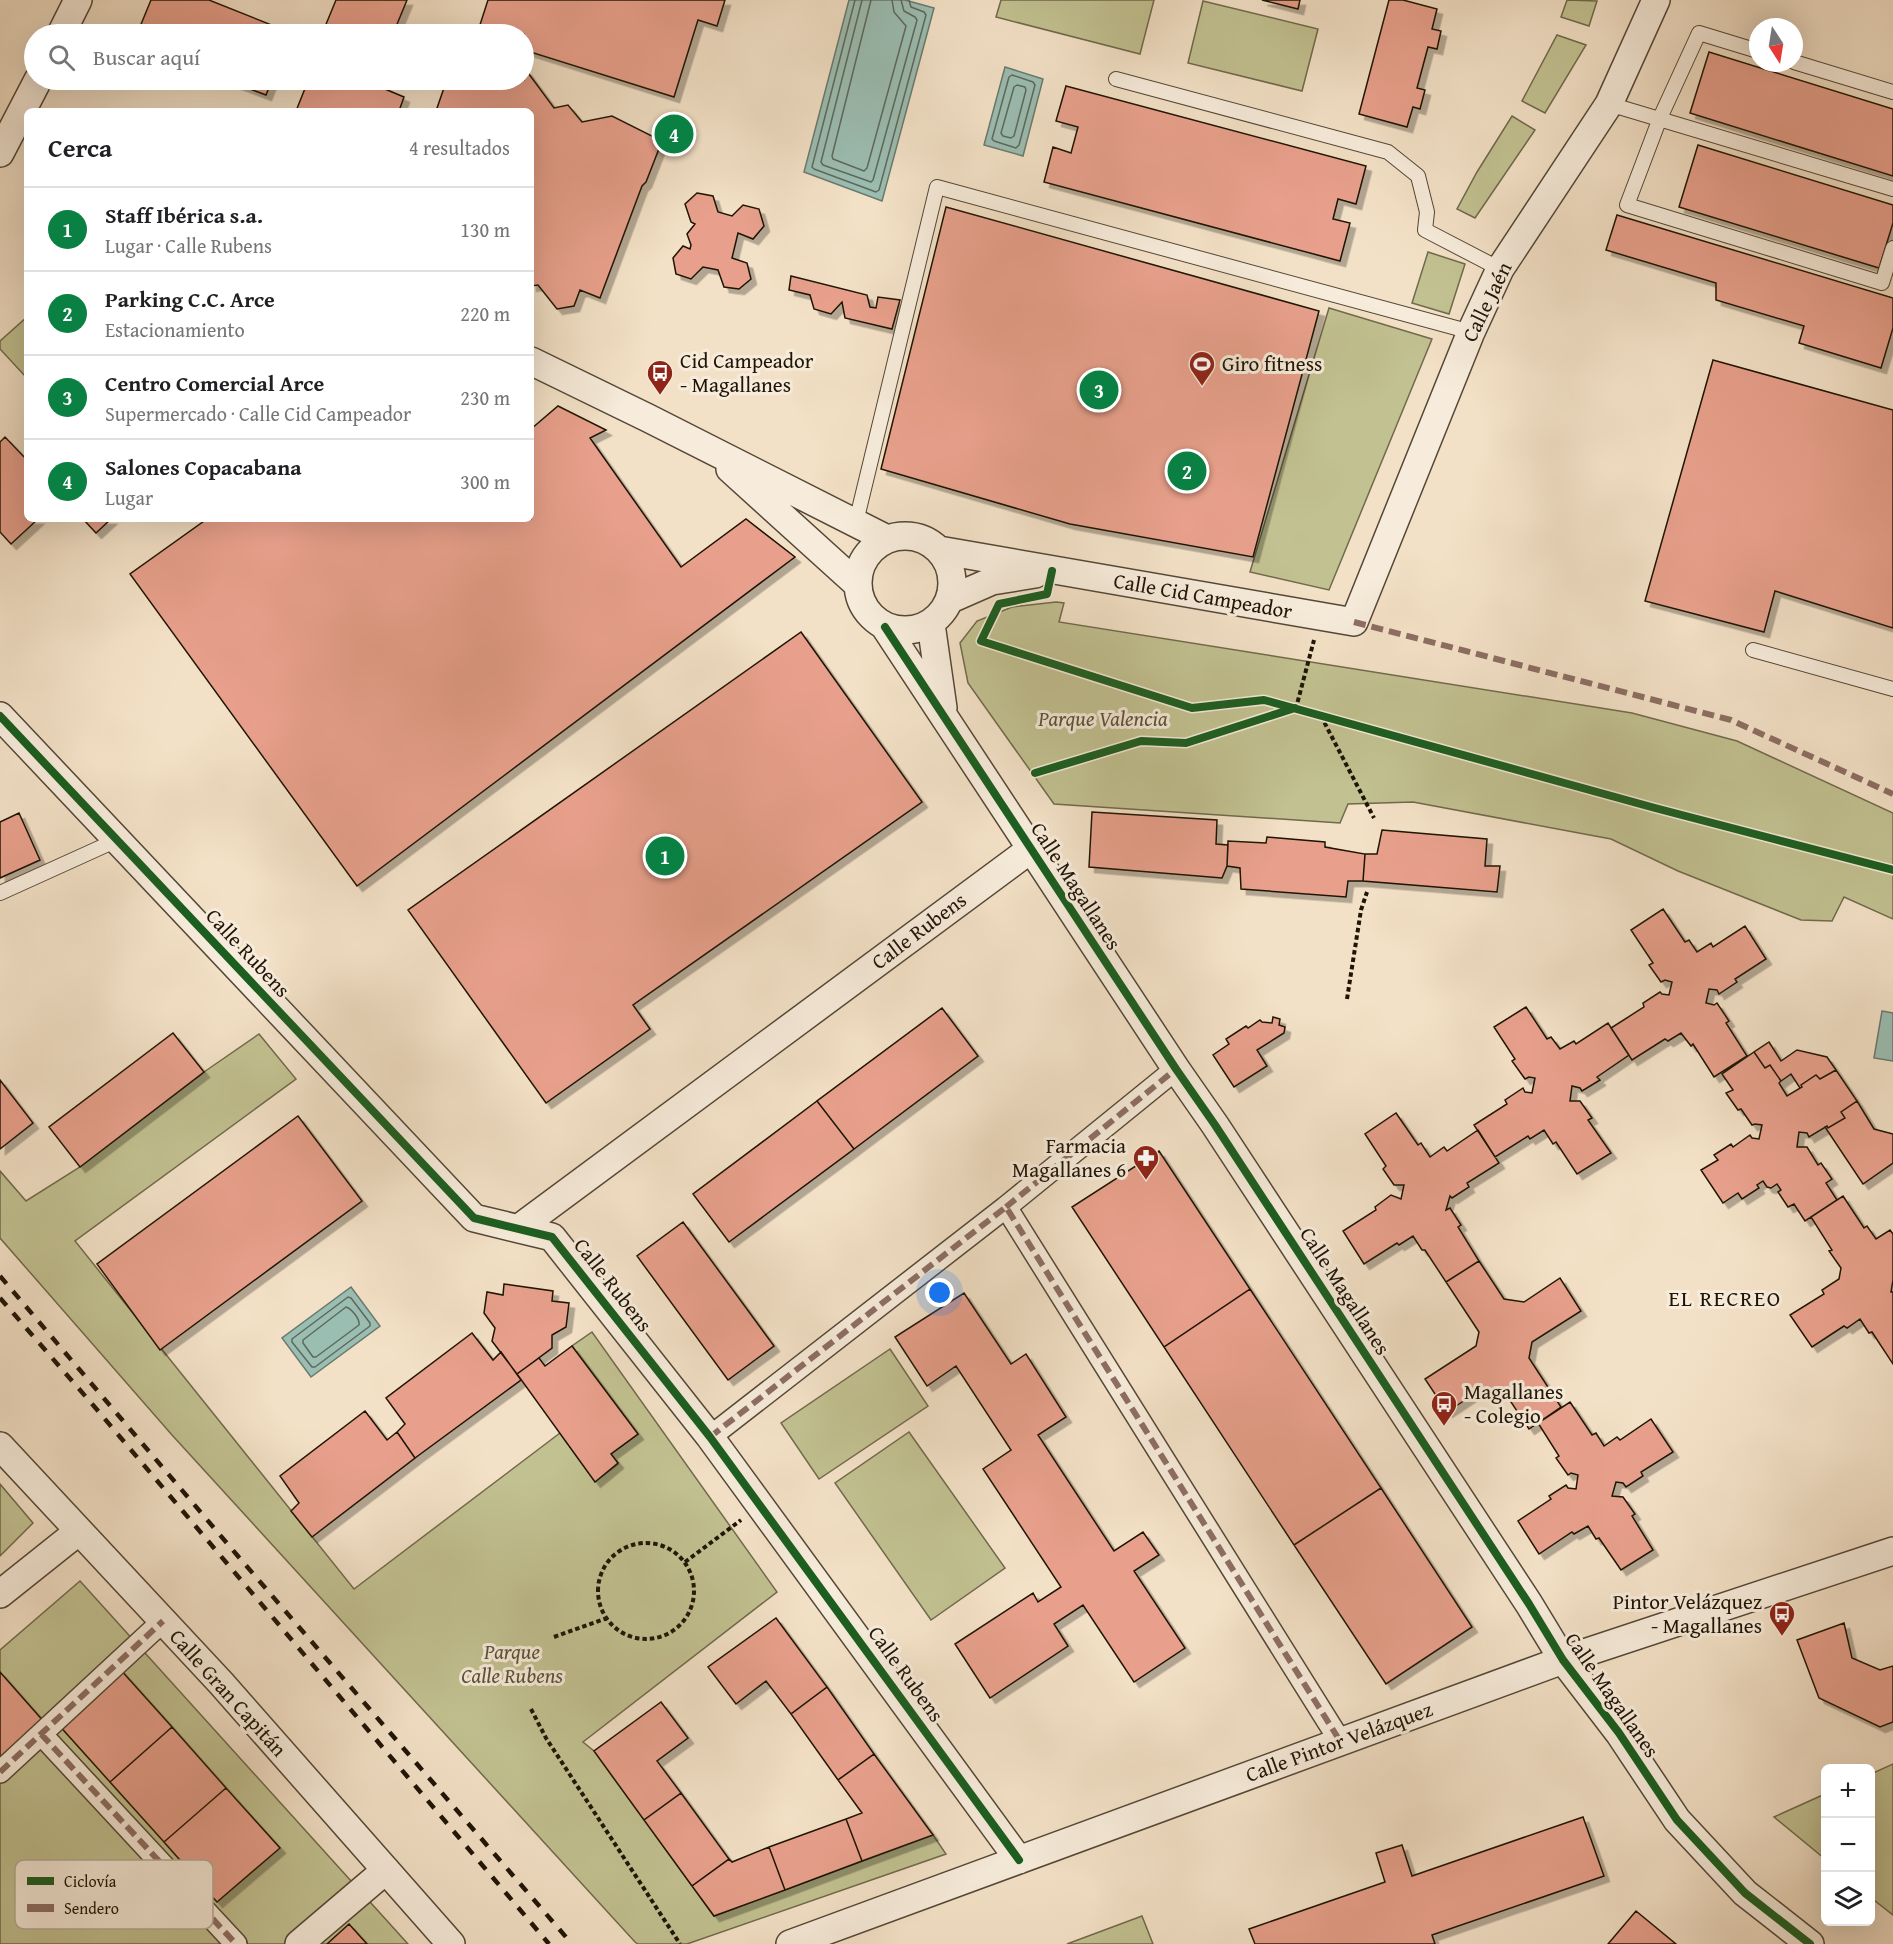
<!DOCTYPE html>
<html lang="es">
<meta charset="utf-8">
<style>
:root{--surface:#fff;--page:#f2f2f2;--text:#202124;--muted:#757577;--line:#e0e0e0;--accent:#0b8043}
body{margin:0;font-family:"Gentium Book Plus",serif;background:var(--page);color:var(--text)}
.controls{position:absolute;right:18px;bottom:18px;display:grid;overflow:hidden;border-radius:9px;box-shadow:0 6px 24px #0002}
.controls button{width:54px;height:54px;display:grid;place-items:center;padding:0;border:0;border-bottom:2px solid var(--line);background:var(--surface);color:var(--text);font:30px sans-serif}
.compass{position:absolute;left:1749px;top:18px;width:54px;height:54px;border-radius:50%;background:var(--surface);box-shadow:0 6px 24px #0002;rotate:168deg}
.you{position:absolute;left:940px;top:1293px;width:21px;height:21px;margin:-15px;border:4px solid #fff;border-radius:50%;background:#1a73e8;box-shadow:0 0 0 9px #1a73e833}
.badge{display:grid;place-items:center;width:39px;height:39px;border-radius:50%;background:var(--accent);color:#fff;font-size:20px;font-weight:700}
.pin{position:absolute;translate:-50% -50%;border:3px solid #fff;box-shadow:0 2px 6px #0006}
.list{margin:0;padding:0;list-style:none}
h2{display:flex;justify-content:space-between;align-items:center;height:78px;margin:0;padding:0 24px;font-size:26px}
h2 small{font-size:20px;font-weight:400;color:var(--muted)}
.list li{display:grid;grid-template-columns:39px 1fr auto;gap:18px;align-items:center;box-sizing:border-box;height:84px;padding:0 24px;border-top:2px solid var(--line)}
.list b{display:block;font-size:22px;white-space:nowrap}
.list p{margin:0;font-size:20px;white-space:nowrap;color:var(--muted)}
.list em{font-size:20px;font-style:normal;color:var(--muted)}
.icon{flex:none;width:33px;height:33px;fill:none;stroke:currentColor;stroke-width:2;stroke-linecap:round;stroke-linejoin:round}
.map{position:relative;flex:none;width:1893px;height:1944px;overflow:hidden}
.search{position:absolute;background:var(--surface);box-shadow:0 6px 24px #0002;left:24px;top:24px;width:510px;height:66px;display:flex;align-items:center;gap:15px;box-sizing:border-box;padding:0 21px;border-radius:33px;color:var(--muted);font-size:22px}
.panel{position:absolute;background:var(--surface);box-shadow:0 6px 24px #0002;left:24px;top:108px;width:510px;height:414px;border-radius:9px}
.map>svg:first-child{display:block}
</style>
<div class="map">
<svg width="1893" height="1944" viewBox="0 0 1893 1944">
<defs>
<filter id="shadow"><feDropShadow dx="5.5" dy="5.5" stdDeviation="0" flood-color="#0004"/></filter>
</defs>
<rect width="100%" height="100%" fill="#f3e1c7"/>
<filter id="stains"><feTurbulence type="fractalNoise" baseFrequency=".00333" numOctaves="4"/><feColorMatrix values="0 0 0 0 .2 0 0 0 0 .09 0 0 0 0 .02 0 0 0 .5 -.17"/></filter>
<radialGradient id="worn" r=".72"><stop offset=".6" stop-color="#630" stop-opacity="0"/><stop offset="1" stop-color="#630" stop-opacity=".3"/></radialGradient>
<!-- green -->
<path fill="#c2c191" stroke="#706a4c" stroke-width="1.5" d="M1001,0H1154L1140,54L996,17Z
M1567,0L1597,1L1589,26L1561,17Z
M1203,1L1318,29L1302,91L1188,63Z
M1557,35L1586,45L1545,113L1522,101Z
M1512,116L1535,130L1475,218L1457,209L1477,172Z
M1428,252L1465,264L1449,314L1412,303Z
M1329,308L1432,339L1329,590L1250,572Z
M27,317V374L25,376L0,349V341Z
M1056,602L1064,603L1059,622L1632,713L1737,741L1893,813V919L1844,897L1832,921L1801,920L1678,871L1611,839L1413,802L1348,804L1340,823L1054,804L968,683L960,643L977,621L1012,607Z
M259,1034L296,1079L75,1241L354,1589L560,1433L595,1482L618,1464L611,1454L638,1434L572,1346L592,1332L777,1592L583,1742L594,1751L714,1916L933,1835L946,1854L687,1944H638L635,1942L172,1435L0,1238V1171L26,1201L80,1167L204,1072Z
M890,1349L928,1406L819,1479L781,1423Z
M909,1432L1005,1568L931,1620L835,1483Z
M0,1484L33,1523L0,1556Z
M80,1581L408,1944H0V1650Z
M1893,1764V1915L1870,1897L1871,1774Z
M1825,1794V1859L1774,1817Z
M1142,1916L1153,1944H1067Z"/>
<!-- water -->
<path fill="#9bbeb3" stroke="#697a6e" stroke-width="1.5" d="M849,0H905L934,8L882,201L804,172Z
M1005,67L1043,79L1023,156L984,145Z
M1882,1011L1893,1013V1061L1874,1058Z
M351,1287L380,1326L311,1377L282,1338Z"/>
<g fill="none" stroke-linecap="round" stroke-linejoin="round">
<!-- shore -->
<path stroke="#5d695c" stroke-width="1.5" d="M855,0L812,167L814,169L876,192L879,190L926,15L924,12L911,7L909,0
M862,0L821,162L823,165L871,182L873,180L917,20L915,17L904,11L901,0
M871,0L832,156L833,159L864,171L867,168L906,26L894,12L892,0
M1012,75L1033,82L1035,85L1019,145L1016,148L994,141L992,139L1009,77Z
M1017,85L1025,87L1026,90L1014,136L1011,138L1003,136L1001,133L1014,87Z
M348,1297L351,1298L370,1323V1326L315,1367H312L292,1342V1339Z
M346,1307C352,1309 360,1319 359,1325L316,1357H313L303,1343V1340Z"/>
</g>
<!-- building -->
<path fill="#e8a08c" stroke="#1f1406" stroke-width="1.5" filter="url(#shadow)" d="M151,0H209L294,34H137Z
M336,0H407L393,34H322Z
M488,0H725L717,26L698,20L674,97L524,50V34H477Z
M1262,0H1300L1298,9Z
M1389,0H1403L1437,9L1432,29L1441,31L1437,49L1428,47L1417,88L1425,90L1420,109L1413,107L1407,127L1359,114Z
M1709,52L1893,109V176L1690,113Z
M526,70L554,108L568,105L582,122L612,116L662,141L646,182L642,186L600,298L580,290L574,306L557,309L538,285L531,286V111H436L445,85L461,82L463,87L500,80H524V71Z
M226,80H272L266,95Z
M290,80H375L373,84L404,97L399,111H296L306,86Z
M1066,86L1366,166L1356,204L1338,199L1333,219L1350,223L1340,261L1044,182L1053,147L1071,153L1078,127L1056,121Z
M1698,145L1893,205V223L1879,268L1679,207Z
M697,193L713,196L718,212L732,216L743,205L759,209L764,226L753,239L738,233L732,258L747,263L751,279L739,289L724,287L718,270L703,267L691,279L676,274L673,258L683,246L690,249L691,245L687,234L695,224L691,222L685,204Z
M946,207L1319,311L1253,557L1070,524L881,469Z
M1617,215L1893,298V328L1881,368L1799,343L1804,326L1716,300V283L1606,250Z
M791,276L867,295L870,307L876,308L878,297L900,300L892,329L845,318L842,302L831,314L814,309L810,295L789,290Z
M1713,360L1893,410V628L1775,591L1764,632L1645,601Z
M558,406L606,430L590,438L681,567L746,519L795,557L357,886L130,574L207,519H531V429Z
M5,437L27,460V519H38L11,544L0,532V442Z
M83,519H111L96,533Z
M801,632L922,802L633,1005L650,1029L546,1103L408,910Z
M1092,812L1217,820L1216,844L1228,845L1227,866L1222,878L1089,867Z
M19,813L40,860L0,878V822Z
M1382,830L1487,839L1485,866H1500L1497,892L1363,881L1365,854H1377Z
M1267,837L1325,842V847L1365,854L1363,881H1348L1346,897L1241,889L1240,868L1227,866L1228,841L1266,843Z
M1663,909L1685,942L1689,940L1697,952L1711,943L1713,947L1745,926L1766,959L1735,979L1737,982L1719,994L1717,990L1709,989L1706,1003L1714,1005L1717,1003L1729,1021L1726,1023L1747,1056L1714,1077L1693,1044L1691,1046L1681,1033L1668,1041L1665,1039L1632,1060L1611,1028L1644,1007L1643,1003L1660,992L1662,994L1669,995L1672,982L1665,980L1661,982L1649,965L1653,963L1631,930Z
M1526,1007L1547,1039L1551,1037L1560,1049L1574,1041L1576,1044L1608,1023L1629,1055L1597,1077L1600,1080L1582,1091L1580,1088L1572,1086L1570,1101H1580L1592,1118L1588,1120L1611,1153L1577,1174L1556,1142L1553,1144L1544,1130L1530,1139L1528,1136L1495,1157L1474,1125L1507,1104L1505,1100L1523,1088L1525,1092L1532,1093L1535,1078L1529,1077L1525,1079L1512,1061L1515,1059L1494,1027Z
M942,1008L978,1056L854,1149L817,1101Z
M1273,1017L1280,1019L1279,1025L1285,1027L1284,1033L1257,1050L1267,1066L1234,1087L1213,1055L1229,1044L1226,1039L1246,1026L1248,1028L1260,1020L1262,1022L1272,1023Z
M173,1033L204,1072L80,1167L49,1127Z
M1769,1042L1781,1061L1797,1050L1827,1057L1836,1070L1820,1079L1816,1075L1801,1085L1802,1087L1800,1088L1791,1074L1781,1081L1770,1065L1765,1068L1754,1052Z
M1754,1052L1765,1068L1770,1065L1781,1081L1779,1083L1787,1096L1802,1087L1801,1085L1816,1075L1820,1079L1836,1070L1857,1101L1841,1112L1845,1118L1828,1128L1827,1126L1809,1137L1807,1133L1799,1132L1797,1147H1807L1818,1165L1821,1163L1832,1179L1826,1183L1837,1200L1805,1221L1794,1204L1788,1207L1778,1192L1781,1190L1777,1184L1771,1188L1767,1187L1763,1181L1757,1185L1759,1188L1742,1199L1738,1193L1723,1203L1701,1170L1718,1160L1714,1155L1731,1144L1733,1147L1750,1135L1752,1138L1759,1139L1762,1125L1755,1124L1752,1125L1741,1109L1738,1110L1726,1093L1733,1090L1722,1074Z
M0,1080L33,1123L0,1149Z
M817,1101L854,1149L729,1242L693,1194Z
M1857,1101L1874,1129L1893,1134V1163L1863,1184L1825,1127L1827,1126L1828,1128L1845,1118L1841,1112Z
M1396,1113L1418,1145L1421,1143L1430,1157L1444,1147L1447,1151L1478,1130L1499,1163L1467,1183L1469,1187L1452,1198L1450,1196L1446,1210L1450,1208L1461,1225L1458,1227L1479,1261L1446,1282L1425,1250H1422L1413,1236L1399,1245L1397,1243L1364,1264L1343,1231L1376,1210L1375,1207L1391,1195L1401,1199L1404,1185H1394L1383,1169L1386,1166L1365,1134Z
M298,1116L362,1201L160,1350L97,1264Z
M1159,1151L1250,1289L1164,1347L1072,1207Z
M1843,1196L1864,1228L1867,1226L1876,1239L1890,1230L1893,1234V1280L1891,1292H1893V1364L1872,1332L1869,1333L1860,1319L1847,1328L1844,1326L1812,1347L1790,1315L1824,1294L1822,1290L1839,1279L1841,1268L1829,1251L1832,1250L1811,1217Z
M683,1222L774,1346L728,1380L637,1256Z
M1479,1261L1504,1299L1524,1302L1560,1278L1581,1311L1532,1342L1529,1358L1561,1407L1529,1429L1505,1393L1483,1388L1447,1412L1425,1379L1476,1346L1479,1332L1446,1282Z
M504,1284L553,1291L552,1301L569,1303L566,1327L552,1335V1348L517,1374L492,1341L495,1328L484,1313L487,1292L503,1295Z
M1250,1289L1381,1488L1294,1545L1164,1347Z
M964,1293L1011,1364L1026,1354L1066,1417L1038,1435L1114,1551L1143,1532L1159,1555L1134,1571L1185,1648L1134,1682L1083,1605L1054,1624L1068,1646L990,1698L955,1644L1033,1593L1038,1602L1061,1587L983,1469L1011,1450L956,1366L927,1386L895,1337Z
M472,1333L493,1360L501,1352L521,1380L415,1458L397,1432L405,1424L386,1398Z
M572,1346L638,1434L611,1454L618,1463L595,1482L517,1374L539,1358L545,1366Z
M1570,1402L1592,1435L1596,1433L1604,1446L1617,1437L1620,1440L1651,1419L1673,1452L1641,1472L1643,1476L1626,1487L1623,1483L1616,1482L1612,1496L1623,1497L1635,1514L1632,1516L1653,1550L1621,1570L1599,1538L1596,1539L1588,1526L1574,1534L1572,1532L1539,1554L1518,1521L1551,1499L1549,1496L1566,1485L1568,1488L1576,1489L1578,1475L1571,1473L1568,1475L1556,1458L1559,1456L1538,1423Z
M365,1411L387,1440L397,1432L415,1458L312,1537L291,1511L299,1503L280,1476Z
M1381,1488L1472,1627L1386,1684L1294,1545Z
M776,1618L827,1687L791,1714L766,1681L736,1704L708,1667Z
M1844,1623L1852,1658L1880,1670L1893,1666V1722L1880,1727L1819,1698L1797,1640Z
M119,1668L172,1727L110,1782L57,1723Z
M0,1672L45,1723L0,1764Z
M827,1687L874,1754L838,1780L791,1714Z
M661,1702L688,1738L657,1761L681,1793L644,1820L594,1751Z
M172,1727L226,1788L164,1842L110,1782Z
M874,1754L933,1835L862,1861L846,1819L862,1813L838,1780Z
M226,1788L280,1848L217,1902L164,1842Z
M681,1793L729,1859L692,1886L644,1820Z
M1583,1817L1604,1876L1432,1935L1435,1944H1255L1249,1929L1385,1882L1376,1853L1402,1845L1412,1876Z
M846,1819L862,1861L785,1890L769,1847Z
M769,1847L785,1890L714,1916L692,1886L729,1859L732,1862Z
M1636,1911L1676,1944H1608Z
M349,1924L367,1944H327Z"/>
<g fill="none" stroke-linecap="round" stroke-linejoin="round">
<!-- service casing -->
<g stroke="#544736" stroke-width="16">
<path id="service" d="M1758,51L1699,33L1660,118L1627,205L1882,283L1893,248
M1794,62L1893,92
M1116,79L1388,152L1418,176L1427,212L1425,230L1500,269
M1609,104L1893,189
M856,522L937,187L1471,332
M1753,650L1893,689
M0,893L117,840"/>
</g>
<!-- pedestrian casing -->
<g stroke="#544736" stroke-width="24">
<path id="pedestrian" d="M1006,1207L1176,1069
M710,1437L1006,1207L1340,1741
M41,1734L236,1944
M0,1772L163,1621"/>
</g>
<!-- minor casing -->
<g stroke="#544736" stroke-width="30">
<path id="minor" d="M61,34L78,0
M0,153L38,80
M531,361L648,418L887,539
M730,469L857,584
M858 583a47 47 0 1 1 94 0a47 47 0 1 1-94 0Z
M939,550L1354,622L1471,332L1500,269L1609,104L1656,0
M951,599L992,581L1035,574
M931,624L943,708
M885,627L1176,1069L1215,1125L1529,1604L1563,1660L1619,1733L1677,1820L1745,1893L1810,1944
M0,716L474,1218L552,1237L710,1437L1019,1860
M519,1228L1031,849
M0,1446L221,1683L451,1944
M0,1594L79,1531
M299,1944L386,1870
M790,1944L1563,1660L1893,1551"/>
</g>
<!-- path -->
<path stroke="#1f1406" stroke-width="4" stroke-dasharray="4.5 3" stroke-linecap="butt" d="M996,608L981,641L1192,708L1264,700L1655,808L1893,870
M1321,716L1374,818
M1035,773L1141,741L1186,743L1296,708L1314,640
M1347,999L1361,910L1367,892
M598 1591a48 48 0 1 1 96 0a48 48 0 1 1-96 0Z
M685,1562L741,1520
M554,1637L607,1618
M531,1709L546,1738L680,1944"/>
<!-- service -->
<use href="#service" stroke="#f7ecdb" stroke-width="14"/>
<!-- pedestrian -->
<use href="#pedestrian" stroke="#f7ecdb" stroke-width="21"/>
<!-- minor -->
<use href="#minor" stroke="#f7ecdb" stroke-width="27"/>
<!-- rail -->
<path stroke="#1f1406" stroke-width="4.5" stroke-dasharray="10 10" stroke-linecap="butt" d="M0,1276L237,1555L572,1944
M0,1298L93,1405L549,1944"/>
<!-- quiet -->
<path stroke="#8d6e63" stroke-width="6" stroke-dasharray="12 6" stroke-linecap="butt" d="M1354,622L1731,720L1893,794
M1006,1207L1176,1069
M710,1437L1006,1207L1340,1741
M41,1734L236,1944
M0,1772L163,1621"/>
<!-- cycleway casing -->
<g stroke="#f7ecdb" stroke-width="11">
<path id="cycleway" d="M1052,571L1047,594L999,604L981,641L1192,708L1264,700L1655,808L1893,870
M885,627L1176,1069L1215,1125L1529,1604L1563,1660L1619,1733L1677,1820L1745,1893L1810,1944
M0,716L474,1218L552,1237L710,1437L1019,1860
M1035,773L1141,741L1186,743L1295,708"/>
</g>
<!-- cycleway -->
<use href="#cycleway" stroke="#1b5e20" stroke-width="8"/>
</g>
<!-- icons -->
<defs>
<g id="stadium-pin" transform="scale(1.35)"><path d="M0 17L-7.5 6A9.5 9.5 0 1 1 7.5 6Z" fill="#8f2418" stroke="#f7ecdb"/><path d="M0-5a6.5 5 0 1 0 0 10a6.5 5 0 1 0 0-10ZM-3.5-1.8h7v3.6h-7Z" fill="#fff"/></g>
<g id="bus-pin" transform="scale(1.35)"><path d="M0 17L-7.5 6A9.5 9.5 0 1 1 7.5 6Z" fill="#8f2418" stroke="#f7ecdb"/><path d="M-5-6H5V4H4V6H2V4H-2V6H-4V4H-5ZM-3.5-4V0h7V-4ZM-3.5 1.2v1.5H-2V1.2ZM2 1.2v1.5H3.5V1.2Z" fill="#fff"/></g>
<g id="pharmacy-pin" transform="scale(1.35)"><path d="M0 17L-7.5 6A9.5 9.5 0 1 1 7.5 6Z" fill="#8f2418" stroke="#f7ecdb"/><path d="M-2-6h4v4h4v4h-4v4h-4v-4h-4v-4h4Z" fill="#fff"/></g>
</defs>
<g fill-rule="evenodd">
<use href="#stadium-pin" x="1202" y="364"/>
<use href="#bus-pin" x="660" y="373"/>
<use href="#pharmacy-pin" x="1146" y="1158"/>
<use href="#bus-pin" x="1444" y="1404"/>
<use href="#bus-pin" x="1782" y="1614"/>
</g>
<g text-anchor="middle" stroke-width="6" stroke-linejoin="round" paint-order="stroke">
<!-- street labels -->
<g font-size="21" fill="#1f1406" stroke="#f7ecdb">
<text transform="translate(1487 302) rotate(-64)" y="7">Calle Jaén</text>
<text transform="translate(1203 596) rotate(10)" y="7">Calle Cid Campeador</text>
<text transform="translate(1076 886) rotate(57)" y="7">Calle Magallanes</text>
<text transform="translate(919 931) rotate(-37)" y="7">Calle Rubens</text>
<text transform="translate(248 953) rotate(47)" y="7">Calle Rubens</text>
<text transform="translate(613 1285) rotate(52)" y="7">Calle Rubens</text>
<text transform="translate(1345 1291) rotate(57)" y="7">Calle Magallanes</text>
<text transform="translate(906 1674) rotate(54)" y="7">Calle Rubens</text>
<text transform="translate(228 1693) rotate(48)" y="7">Calle Gran Capitán</text>
<text transform="translate(1612 1695) rotate(55)" y="7">Calle Magallanes</text>
<text transform="translate(1339 1742) rotate(-20)" y="7">Calle Pintor Velázquez</text>
</g>
<!-- poi labels -->
<g font-size="21" fill="#1f1406" stroke="#f7ecdb" text-anchor="start">
<text x="680" y="368">Cid Campeador<tspan x="680" dy="24">- Magallanes</tspan></text>
<text x="1222" y="371">Giro fitness</text>
<text x="1126" y="1153" text-anchor="end">Farmacia<tspan x="1126" dy="24">Magallanes 6</tspan></text>
<text x="1464" y="1399">Magallanes<tspan x="1464" dy="24">- Colegio</tspan></text>
<text x="1762" y="1609" text-anchor="end">Pintor Velázquez<tspan x="1762" dy="24">- Magallanes</tspan></text>
</g>
<!-- park labels -->
<g font-size="21" font-style="italic" fill="#585137" stroke="#f7ecdb">
<text x="1103" y="726">Parque Valencia</text>
<text x="512" y="1659">Parque<tspan x="512" dy="24">Calle Rubens</tspan></text>
</g>
<!-- neighbourhood labels -->
<g font-size="22" letter-spacing="1.5" fill="#1f1406" stroke="#f7ecdb">
<text x="1725" y="1306">EL RECREO</text>
</g>
</g>
<!-- legend -->
<rect x="15" y="1860" width="198" height="69" rx="9" fill="#f7ecdb" stroke="#b6ab9b" stroke-width="1.5"/>
<rect x="27" y="1877" width="27" height="8" fill="#1b5e20"/>
<rect x="27" y="1904" width="27" height="8" fill="#8d6e63"/>
<g font-size="16" fill="#1f1406">
<text x="64" y="1887">Ciclovía</text>
<text x="64" y="1914">Sendero</text>
</g>
<rect width="100%" height="100%" filter="url(#stains)"/>
<rect width="100%" height="100%" fill="url(#worn)"/>
</svg>
<div class="controls">
<button>+</button>
<button>−</button>
<button><svg class="icon" aria-label="layers" viewBox="0 0 24 24"><path d="M12 4l9 5-9 5-9-5zM3 14l9 5 9-5"/></svg></button>
</div>
<svg class="compass" viewBox="-18 -18 36 36"><path d="M0-13l5 13h-10z" fill="#e53935"/><path d="M0 13l5-13h-10z" fill="#757577"/></svg>
<div class="you"></div>
<div class="pin badge" style="left:665px;top:856px">1</div>
<div class="pin badge" style="left:1187px;top:471px">2</div>
<div class="pin badge" style="left:1099px;top:390px">3</div>
<div class="pin badge" style="left:674px;top:134px">4</div>
<div class="search"><svg class="icon" aria-label="search" viewBox="0 0 24 24"><circle cx="10" cy="10" r="6"/><path d="M15 15l6 6"/></svg>Buscar aquí</div>
<section class="panel">
<h2>Cerca<small>4 resultados</small></h2>
<ul class="list">
<li><span class="badge">1</span><div><b>Staff Ibérica s.a.</b><p>Lugar · Calle Rubens</p></div><em>130 m</em></li>
<li><span class="badge">2</span><div><b>Parking C.C. Arce</b><p>Estacionamiento</p></div><em>220 m</em></li>
<li><span class="badge">3</span><div><b>Centro Comercial Arce</b><p>Supermercado · Calle Cid Campeador</p></div><em>230 m</em></li>
<li><span class="badge">4</span><div><b>Salones Copacabana</b><p>Lugar</p></div><em>300 m</em></li>
</ul>
</section>
</div>
